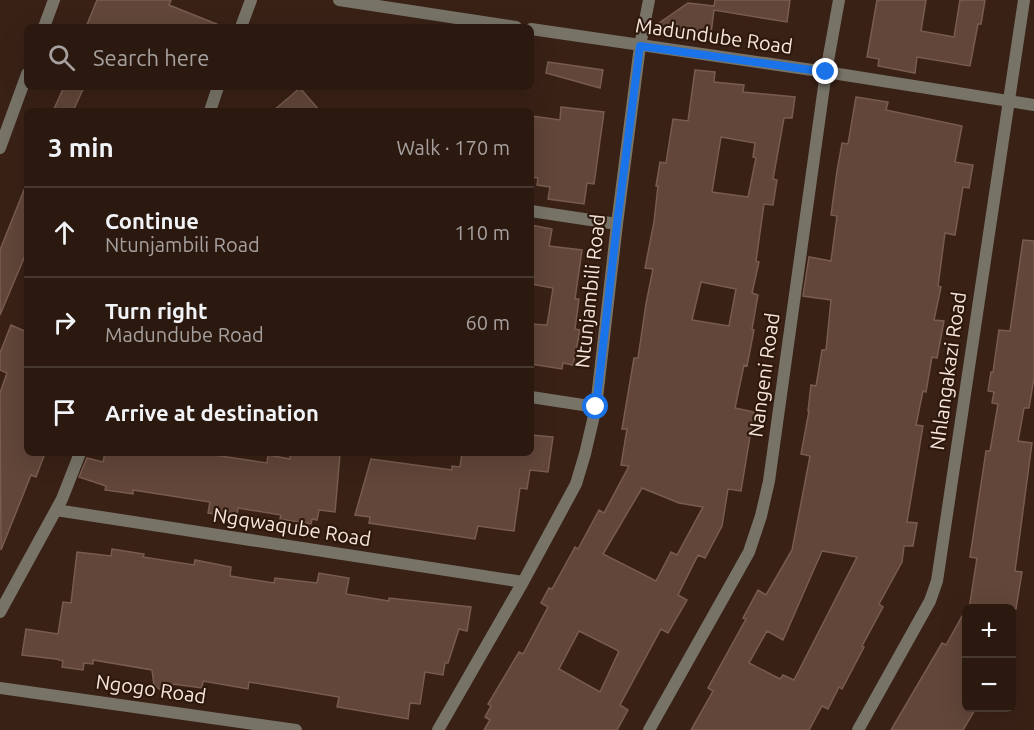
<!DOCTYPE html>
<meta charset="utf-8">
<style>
:root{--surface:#2b1910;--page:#332219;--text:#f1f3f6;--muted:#a6a09f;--line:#473830}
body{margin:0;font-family:Ubuntu,sans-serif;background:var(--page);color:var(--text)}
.controls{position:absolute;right:18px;bottom:18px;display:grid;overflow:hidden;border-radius:9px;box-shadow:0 6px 24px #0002}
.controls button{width:54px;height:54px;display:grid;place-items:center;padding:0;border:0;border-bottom:2px solid var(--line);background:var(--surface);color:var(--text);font:30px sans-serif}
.stop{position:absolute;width:18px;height:18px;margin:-14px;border:4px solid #1a73e8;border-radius:50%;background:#fff}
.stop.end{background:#1a73e8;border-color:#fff;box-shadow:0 2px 6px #0008}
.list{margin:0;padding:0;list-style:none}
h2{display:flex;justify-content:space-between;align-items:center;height:78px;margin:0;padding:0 24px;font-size:26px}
h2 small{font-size:20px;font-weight:400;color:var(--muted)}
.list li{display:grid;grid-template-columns:39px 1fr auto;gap:18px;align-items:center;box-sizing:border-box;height:90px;padding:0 24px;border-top:2px solid var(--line)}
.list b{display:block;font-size:22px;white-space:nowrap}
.list p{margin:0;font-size:20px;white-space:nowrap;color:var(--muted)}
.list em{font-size:20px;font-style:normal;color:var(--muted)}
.icon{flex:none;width:33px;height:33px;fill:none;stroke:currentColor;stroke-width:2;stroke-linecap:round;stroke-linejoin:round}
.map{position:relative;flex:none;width:1034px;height:730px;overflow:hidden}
.search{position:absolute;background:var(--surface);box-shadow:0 6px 24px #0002;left:24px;top:24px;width:510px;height:66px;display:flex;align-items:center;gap:15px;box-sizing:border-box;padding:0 21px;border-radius:9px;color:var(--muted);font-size:22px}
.panel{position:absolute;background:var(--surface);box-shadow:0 6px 24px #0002;left:24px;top:108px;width:510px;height:348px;border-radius:9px}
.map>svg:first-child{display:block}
</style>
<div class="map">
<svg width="1034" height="730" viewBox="0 0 1034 730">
<rect width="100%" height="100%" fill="#392116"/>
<!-- building -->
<path fill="#614639" stroke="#795c4f" stroke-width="1.5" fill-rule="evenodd" d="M97,0H171L169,5L224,27H86Z
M715,0H790L787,22L714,10L711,34L652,28L688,3L714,6Z
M877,0H926L921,31L954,37L960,0H985L981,24H978L970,66L917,57L915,73L878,66L879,59L867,57Z
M548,62L603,70L600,88L546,73Z
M695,70L715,72L714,82L744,85L743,92L795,97L792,118H784L773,179L777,180L773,205L764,204L756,261L759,262L752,293L758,295L752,329L754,330L747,366L744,365L735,408L754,412L741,491L728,489L722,526L705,558L698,555L678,595L687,600L668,633L661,629L620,705L628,710L617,730H484L490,720L485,717L491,706L488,704L519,652L523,654L548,607L541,603L549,588L552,589L575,547L578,549L599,510L604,513L629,466L621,465L627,429H622L634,358H638L646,304L653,269L645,268L654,222L658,186H656L660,162L666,163L673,119L688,121ZM721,137L755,143L753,157L756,158L748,197L712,192ZM701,282L736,289L729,326L692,320ZM642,488L679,503L703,507L677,555L671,552L656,581L603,554ZM579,631L619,651L600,692L559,669Z
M64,87H84L73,111H53Z
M300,88L320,111H273Z
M856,97L888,102L886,110L962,126L955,162L973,165L969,188L963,187L955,235L945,233L938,286L941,287L934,320L944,321L937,358L932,357L926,392L923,391L916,425L923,426L907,522L917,523L913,546H904L902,562L879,604L883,607L862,646L864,647L842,689L839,687L828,709L822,706L809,730H691L713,691L708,688L746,619L743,618L758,590L766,595L792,550L810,456L801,454L809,411H808L811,385L816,386L822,350H826L831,300L803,296L809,257L831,261L837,216L831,215L837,171L842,143L848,144ZM822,551L857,557L794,680L783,675L780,679L749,663L767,631L783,640Z
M561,107L604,112L594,184L587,183L584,204L548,199L550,187L537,185L538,178L531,177V131L533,116L560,120Z
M26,185L27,251L0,315V250Z
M531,225L552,229L549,246L582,250L575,299H579L575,329L580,330L573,365L563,363L562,369L531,364V324L547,325L553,288L531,284Z
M1023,240L1034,241V378L1029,408H1024L1018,441L1032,443L1015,571L1022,572L1016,609H969L977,558L970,557L986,451H990L998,404L992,403L994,392L988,391L991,372H993L999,330L1010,331Z
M11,325L27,332V453H45L36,477L31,475L1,550L0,393L7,373L0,370V353Z
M531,435L553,437L548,472L530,470L527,489L520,488L514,531L478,526L475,539L369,523L370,517L355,515L371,459L452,470V466L460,467L462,453H531Z
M105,453H200L267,463L268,455L290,459V453L340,454L335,512L319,510L317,520L312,519L311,524L280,519L281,515L238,508L237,517L208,513L210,502L133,490V494L105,490L106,486L79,477L87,458L103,462Z
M112,549L144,554L143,557L194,565L195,560L231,567L230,576L274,583L275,578L317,583L319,573L349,578L346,594L389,601V598L471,607L467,631L459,629L448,663H445L443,675L425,672L420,704L410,703L408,719L337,707L339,697L249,682L248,689L203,681L202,688L173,684L168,690L162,691L154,685L152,670L93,660V664L84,663L83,670L62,667L63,661L56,659L22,655L26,629L58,634L63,602L71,603L77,552L111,556Z
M966,609V708H976L963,730H891L942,643L946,645Z"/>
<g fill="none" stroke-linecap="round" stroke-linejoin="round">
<!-- street -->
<path stroke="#777367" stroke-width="12" d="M339,0L516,27
M44,27L54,0
M241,27L251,0
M531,29L826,72L1034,105
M210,111L218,87
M0,148L27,74
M531,211L617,224
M531,397L596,407
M56,510L523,582
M0,612L62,499L80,453
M0,688L296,730
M438,730L523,582L576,484L585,454L596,407L617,224L640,46L649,0
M649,730L749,552L761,516L769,481L826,72L839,0
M858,730L930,601L937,581L1024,0"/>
</g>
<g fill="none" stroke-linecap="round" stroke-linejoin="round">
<!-- route -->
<path stroke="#1a73e8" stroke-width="8" d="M596,407L617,224L640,46L826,72"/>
</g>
<g text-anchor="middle" stroke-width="4.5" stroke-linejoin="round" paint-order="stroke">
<!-- street labels -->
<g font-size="20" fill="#f8e7df" stroke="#2f180c">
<text transform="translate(714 36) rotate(8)" y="7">Madundube Road</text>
<text transform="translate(590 291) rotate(-84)" y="7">Ntunjambili Road</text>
<text transform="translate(948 371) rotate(-82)" y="7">Nhlangakazi Road</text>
<text transform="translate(764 375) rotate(-82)" y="7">Nangeni Road</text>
<text transform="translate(292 527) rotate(9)" y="7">Ngqwaqube Road</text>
<text transform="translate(151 689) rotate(8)" y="7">Ngogo Road</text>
</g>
</g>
</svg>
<div class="controls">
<button>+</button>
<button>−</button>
</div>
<div class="stop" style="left:596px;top:407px"></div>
<div class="stop end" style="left:826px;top:72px"></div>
<div class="search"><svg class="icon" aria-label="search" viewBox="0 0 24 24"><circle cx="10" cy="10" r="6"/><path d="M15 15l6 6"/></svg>Search here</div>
<section class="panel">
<h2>3 min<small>Walk · 170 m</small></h2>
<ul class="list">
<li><svg class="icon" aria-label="ahead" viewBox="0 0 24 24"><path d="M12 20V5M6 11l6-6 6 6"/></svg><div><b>Continue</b><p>Ntunjambili Road</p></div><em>110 m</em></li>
<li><svg class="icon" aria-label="right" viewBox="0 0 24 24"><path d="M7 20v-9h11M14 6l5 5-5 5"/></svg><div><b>Turn right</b><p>Madundube Road</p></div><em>60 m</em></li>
<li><svg class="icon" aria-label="arrive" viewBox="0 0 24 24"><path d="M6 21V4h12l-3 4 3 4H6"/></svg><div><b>Arrive at destination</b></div></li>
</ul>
</section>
</div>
